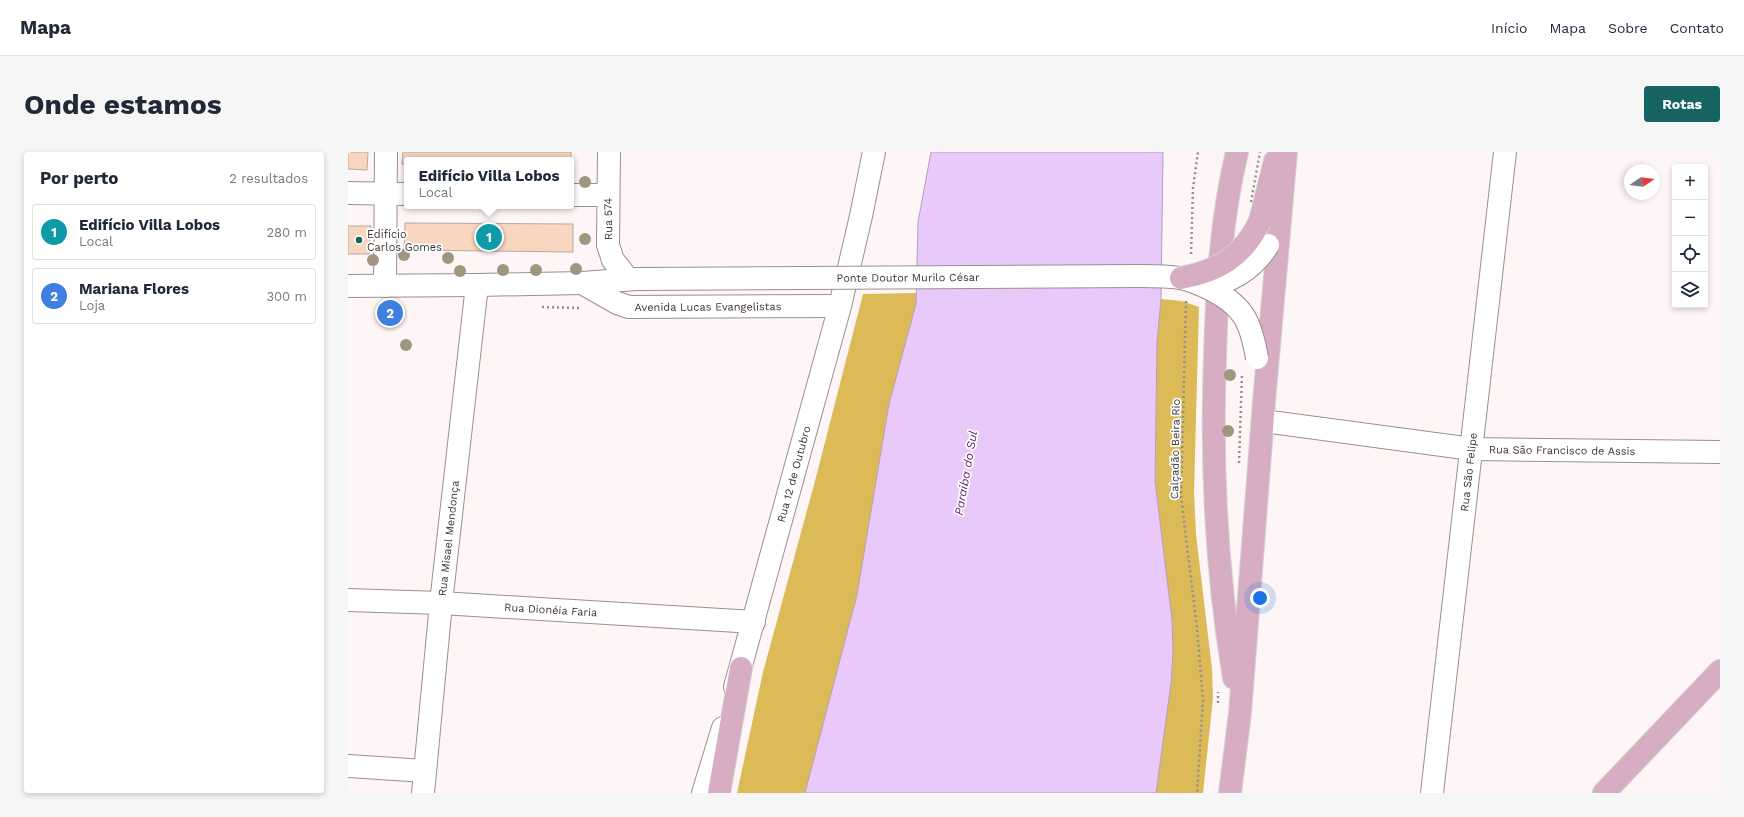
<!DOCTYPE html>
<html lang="pt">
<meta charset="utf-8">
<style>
:root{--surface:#fff;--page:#f6f6f7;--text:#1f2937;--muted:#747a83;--line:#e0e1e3;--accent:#156462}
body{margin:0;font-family:"Work Sans",sans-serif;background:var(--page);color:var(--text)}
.controls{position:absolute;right:12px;top:12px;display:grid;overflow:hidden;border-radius:4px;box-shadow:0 2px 6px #0003}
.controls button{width:36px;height:36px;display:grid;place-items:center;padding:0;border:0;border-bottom:1px solid var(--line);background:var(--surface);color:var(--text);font:20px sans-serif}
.compass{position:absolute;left:1276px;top:12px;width:36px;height:36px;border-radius:50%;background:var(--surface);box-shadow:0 2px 6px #0003;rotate:77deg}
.you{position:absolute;left:912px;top:446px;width:14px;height:14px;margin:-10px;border:3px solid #fff;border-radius:50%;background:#1a73e8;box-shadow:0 0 0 6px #1a73e833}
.badge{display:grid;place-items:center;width:26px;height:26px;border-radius:50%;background:var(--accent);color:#fff;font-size:13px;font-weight:700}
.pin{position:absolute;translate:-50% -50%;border:2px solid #fff;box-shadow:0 1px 4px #0006}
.popup{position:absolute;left:56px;top:5px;width:170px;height:52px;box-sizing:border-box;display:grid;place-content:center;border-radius:4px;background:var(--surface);filter:drop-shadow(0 1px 3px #0005);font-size:13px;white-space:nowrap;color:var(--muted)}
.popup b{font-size:15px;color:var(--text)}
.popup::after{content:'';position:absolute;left:50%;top:100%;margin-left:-8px;border:8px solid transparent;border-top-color:var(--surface)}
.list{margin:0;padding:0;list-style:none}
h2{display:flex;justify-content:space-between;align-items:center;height:52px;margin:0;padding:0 16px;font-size:17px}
h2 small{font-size:13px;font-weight:400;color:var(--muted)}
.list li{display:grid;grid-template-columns:26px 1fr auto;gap:12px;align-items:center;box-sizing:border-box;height:56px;margin:0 8px 8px;padding:0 8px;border:1px solid var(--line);border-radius:4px}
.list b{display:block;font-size:15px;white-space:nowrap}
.list p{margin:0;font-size:13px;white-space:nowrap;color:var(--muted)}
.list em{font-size:13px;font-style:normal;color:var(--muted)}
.icon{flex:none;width:22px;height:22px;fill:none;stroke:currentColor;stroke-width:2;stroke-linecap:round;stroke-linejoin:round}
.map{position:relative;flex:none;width:1372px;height:641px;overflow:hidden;border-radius:4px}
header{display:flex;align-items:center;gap:24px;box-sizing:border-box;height:56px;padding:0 20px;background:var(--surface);border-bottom:1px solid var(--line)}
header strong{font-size:19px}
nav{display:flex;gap:22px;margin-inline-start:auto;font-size:14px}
.intro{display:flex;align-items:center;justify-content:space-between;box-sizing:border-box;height:96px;padding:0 24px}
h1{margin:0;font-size:28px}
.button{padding:10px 18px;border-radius:4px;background:var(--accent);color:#fff;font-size:14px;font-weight:700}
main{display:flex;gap:24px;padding:0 24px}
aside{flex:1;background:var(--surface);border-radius:4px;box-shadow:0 2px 6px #0003}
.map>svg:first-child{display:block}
</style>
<header>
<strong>Mapa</strong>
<nav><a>Início</a><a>Mapa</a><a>Sobre</a><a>Contato</a></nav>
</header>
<div class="intro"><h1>Onde estamos</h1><a class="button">Rotas</a></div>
<main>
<aside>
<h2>Por perto<small>2 resultados</small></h2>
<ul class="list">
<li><span class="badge" style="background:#0f9aa8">1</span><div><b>Edifício Villa Lobos</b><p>Local</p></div><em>280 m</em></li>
<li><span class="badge" style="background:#3f7fe0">2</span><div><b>Mariana Flores</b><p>Loja</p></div><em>300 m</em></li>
</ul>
</aside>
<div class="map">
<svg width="1372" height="641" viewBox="0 0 1372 641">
<rect width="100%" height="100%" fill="#fef6f6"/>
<!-- forest -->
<path fill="#dcba58" d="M569,141L568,152L541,252L509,443L457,641H389L415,520L467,329L515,142Z
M813,147L834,149L851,155L846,340L848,382L864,517L865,546L855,641H808L823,531L825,499L824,468L807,329L809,190Z"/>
<!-- water -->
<path fill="#e9c9f9" stroke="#b49dbe" d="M583,0H815L813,147L809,190L807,329L824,468L825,499L823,531L808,641H457L509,443L541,252L568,152L570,70Z"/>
<!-- building -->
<path fill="#f8d6bf" stroke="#b3aaa3" d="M0,0H20L19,18L0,17Z
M55,0H223V8H59V12H54Z
M57,71L225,72V100L56,98Z
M0,74H23L21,102H0Z"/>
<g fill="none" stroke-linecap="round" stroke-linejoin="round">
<!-- minor casing -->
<g stroke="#9b8f8f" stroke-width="24">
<g id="minor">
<path d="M261,0L260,93L265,108L280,127"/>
<path d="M0,41L59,42"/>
<path d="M223,43H260"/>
<path id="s1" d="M234,131L269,151L281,155L492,154"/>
<path d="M0,134L129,133L234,131L288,127"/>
<path d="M37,134L38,0"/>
<path id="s2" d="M915,269L1124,297L1372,300"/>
<path id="s3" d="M0,448L93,451L406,470"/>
<path id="s4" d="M387,535L492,154L513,64L526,0"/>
<path d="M0,614L77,619"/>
<path id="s5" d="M75,641L93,451L129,133"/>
<path d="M355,641L375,576"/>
<path id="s6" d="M1084,641L1157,0"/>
</g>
</g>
<!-- major casing -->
<g stroke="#d4d3d3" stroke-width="24">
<path id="major" d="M912,69L927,9
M886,526C868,419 863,312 867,204C869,136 873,67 889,0
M371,641L393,516
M882,641L892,561L916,250L938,0
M1256,641L1372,519"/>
</g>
<!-- path -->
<path stroke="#958f8f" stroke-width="2.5" stroke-dasharray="2 3" stroke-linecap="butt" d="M843,102L845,36L850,0
M838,149L833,344L849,476L855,548L849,641
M194,155L233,156
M870,551V540"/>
<!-- minor -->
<use href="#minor" stroke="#fff" stroke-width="22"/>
<!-- major -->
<use href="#major" stroke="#d6adc2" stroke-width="22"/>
<!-- minor-bridge casing -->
<g stroke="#9b8f8f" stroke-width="24" stroke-linecap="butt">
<g id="minor-bridge">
<path id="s7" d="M288,127L792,124C805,124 819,124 832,126C843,128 854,133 864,138C896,154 903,171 909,206"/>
<path d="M859,135C885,129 906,116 920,93"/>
</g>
</g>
<!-- major-bridge casing -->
<g stroke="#d4d3d3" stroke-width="24" stroke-linecap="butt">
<path id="major-bridge" d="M833,126C870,119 895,105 912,69"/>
</g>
<!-- path-bridge -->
<path stroke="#958f8f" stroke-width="2.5" stroke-dasharray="2 3" stroke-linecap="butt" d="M903,50L912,0
M891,311L894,222"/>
<!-- minor-bridge -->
<use href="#minor-bridge" stroke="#fff" stroke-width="22"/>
<!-- major-bridge -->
<use href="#major-bridge" stroke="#d6adc2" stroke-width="22"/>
</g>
<!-- trees -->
<g fill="#a0957e">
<circle cx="237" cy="30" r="6"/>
<circle cx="237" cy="87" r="6"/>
<circle cx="56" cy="103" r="6"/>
<circle cx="100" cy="106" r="6"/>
<circle cx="25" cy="108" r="6"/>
<circle cx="228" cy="117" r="6"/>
<circle cx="155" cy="118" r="6"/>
<circle cx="188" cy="118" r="6"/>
<circle cx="112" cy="119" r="6"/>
<circle cx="58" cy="193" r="6"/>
<circle cx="882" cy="223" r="6"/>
<circle cx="880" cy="279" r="6"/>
</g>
<!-- markers -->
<circle fill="#156462" stroke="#fff" stroke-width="1.5" cx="11" cy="88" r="4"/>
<g text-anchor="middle" stroke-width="3.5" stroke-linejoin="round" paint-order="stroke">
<!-- street labels -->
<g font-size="11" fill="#3a3535" stroke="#fff">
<text transform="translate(260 67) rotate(-91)" y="4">Rua 574</text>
<text dy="4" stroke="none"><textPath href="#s7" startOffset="272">Ponte Doutor Murilo César</textPath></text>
<text dy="4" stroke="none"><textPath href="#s1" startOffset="132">Avenida Lucas Evangelistas</textPath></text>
<text transform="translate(827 297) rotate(-89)" y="4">Calçadão Beira Rio</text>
<text dy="4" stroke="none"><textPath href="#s2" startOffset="301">Rua São Francisco de Assis</textPath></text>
<text dy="4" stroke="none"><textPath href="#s6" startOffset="323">Rua São Felipe</textPath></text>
<text dy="4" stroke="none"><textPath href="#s4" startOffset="221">Rua 12 de Outubro</textPath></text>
<text dy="4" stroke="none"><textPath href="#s5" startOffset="256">Rua Misael Mendonça</textPath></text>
<text dy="4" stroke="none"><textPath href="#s3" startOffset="203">Rua Dionéia Faria</textPath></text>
</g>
<!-- poi labels -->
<g font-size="11" fill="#3a3535" stroke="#fff" text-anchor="start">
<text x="19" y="86">Edifício<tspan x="19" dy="13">Carlos Gomes</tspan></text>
</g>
<!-- water labels -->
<g font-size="12" font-style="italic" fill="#5f1c78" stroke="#fff">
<text transform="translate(618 321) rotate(-80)" y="4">Paraiba do Sul</text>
</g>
</g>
</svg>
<div class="controls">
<button>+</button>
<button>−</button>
<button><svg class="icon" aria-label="locate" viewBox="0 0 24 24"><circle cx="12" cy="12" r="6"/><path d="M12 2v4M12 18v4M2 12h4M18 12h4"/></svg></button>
<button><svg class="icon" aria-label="layers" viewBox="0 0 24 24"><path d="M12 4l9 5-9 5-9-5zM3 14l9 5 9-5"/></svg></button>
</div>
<svg class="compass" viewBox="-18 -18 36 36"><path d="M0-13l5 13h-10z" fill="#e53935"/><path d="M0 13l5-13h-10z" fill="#747a83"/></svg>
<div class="you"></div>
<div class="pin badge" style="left:141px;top:85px;background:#0f9aa8">1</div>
<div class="popup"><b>Edifício Villa Lobos</b>Local</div>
<div class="pin badge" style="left:42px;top:161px;background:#3f7fe0">2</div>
</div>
</main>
